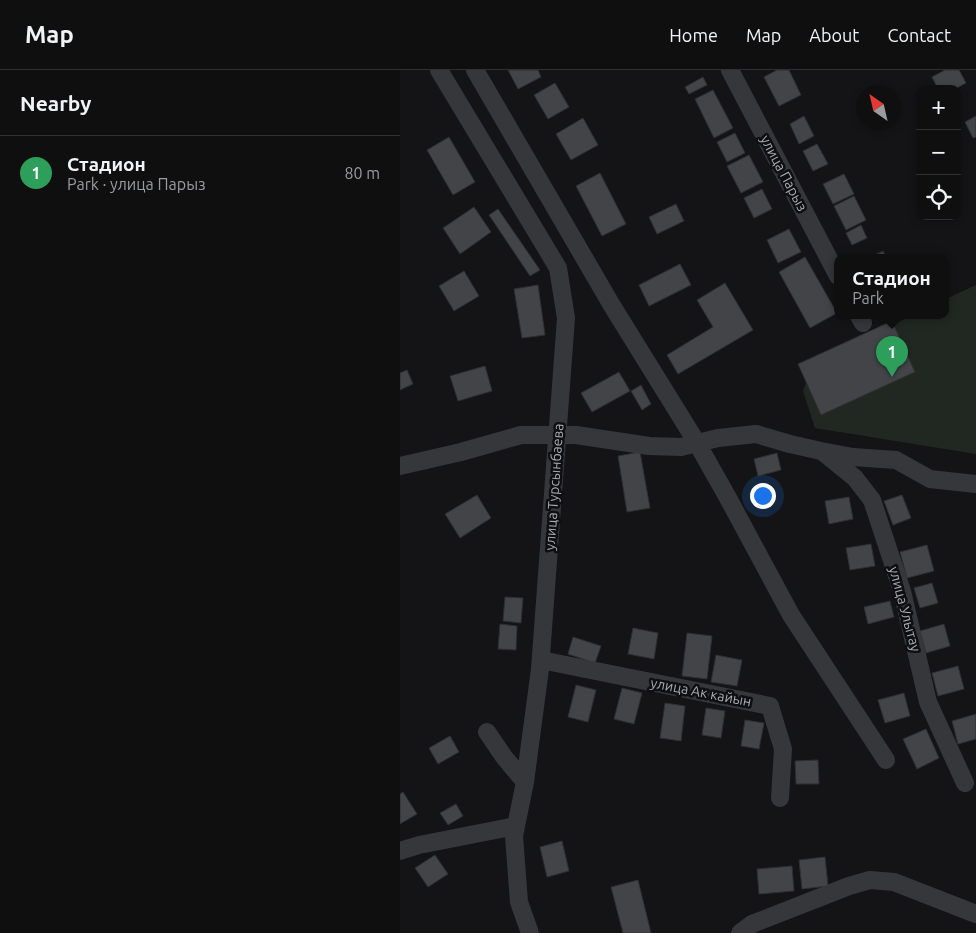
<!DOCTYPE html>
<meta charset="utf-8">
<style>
:root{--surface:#0f0f10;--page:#1d1d1e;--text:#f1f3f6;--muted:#9b9c9f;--line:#2f2f30;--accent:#2563eb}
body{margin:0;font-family:Ubuntu,sans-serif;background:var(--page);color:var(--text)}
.controls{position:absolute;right:15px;top:15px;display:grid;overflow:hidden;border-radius:10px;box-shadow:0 2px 8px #0003}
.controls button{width:45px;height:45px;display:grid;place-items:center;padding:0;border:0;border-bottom:1px solid var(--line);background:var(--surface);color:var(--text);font:25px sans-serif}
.compass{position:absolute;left:456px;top:15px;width:45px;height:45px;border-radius:50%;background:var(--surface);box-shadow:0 2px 8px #0003;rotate:326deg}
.you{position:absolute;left:362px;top:425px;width:18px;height:18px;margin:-12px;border:4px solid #fff;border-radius:50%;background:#1a73e8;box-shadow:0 0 0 8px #1a73e833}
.badge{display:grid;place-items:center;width:32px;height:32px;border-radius:50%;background:var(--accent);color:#fff;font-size:16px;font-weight:700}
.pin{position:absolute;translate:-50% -41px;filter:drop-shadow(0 1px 2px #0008)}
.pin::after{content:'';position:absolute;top:26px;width:18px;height:15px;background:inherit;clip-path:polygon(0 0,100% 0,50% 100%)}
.popup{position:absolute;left:434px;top:184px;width:115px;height:65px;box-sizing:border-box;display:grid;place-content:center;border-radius:10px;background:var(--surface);filter:drop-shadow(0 1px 4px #0005);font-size:16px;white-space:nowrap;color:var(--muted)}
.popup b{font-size:19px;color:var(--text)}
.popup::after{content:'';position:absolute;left:50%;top:100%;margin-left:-10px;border:10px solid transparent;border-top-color:var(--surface)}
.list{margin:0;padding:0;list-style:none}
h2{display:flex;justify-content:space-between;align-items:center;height:65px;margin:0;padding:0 20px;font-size:21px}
h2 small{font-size:16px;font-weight:400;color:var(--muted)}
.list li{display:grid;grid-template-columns:32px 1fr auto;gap:15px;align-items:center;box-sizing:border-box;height:75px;padding:0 20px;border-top:1px solid var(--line)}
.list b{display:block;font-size:19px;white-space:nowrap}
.list p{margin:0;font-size:16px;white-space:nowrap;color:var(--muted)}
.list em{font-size:16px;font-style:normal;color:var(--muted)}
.icon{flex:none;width:28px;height:28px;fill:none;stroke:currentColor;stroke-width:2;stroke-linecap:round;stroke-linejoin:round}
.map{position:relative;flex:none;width:576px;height:863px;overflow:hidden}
header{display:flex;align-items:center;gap:30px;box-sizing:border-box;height:70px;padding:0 25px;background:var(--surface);border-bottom:1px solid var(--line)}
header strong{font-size:24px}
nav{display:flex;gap:28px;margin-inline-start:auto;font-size:18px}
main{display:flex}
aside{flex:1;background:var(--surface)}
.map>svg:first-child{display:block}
</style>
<header>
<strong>Map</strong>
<nav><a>Home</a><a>Map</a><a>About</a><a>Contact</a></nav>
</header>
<main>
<aside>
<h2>Nearby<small></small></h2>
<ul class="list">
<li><span class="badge" style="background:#2e9e5b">1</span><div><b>Стадион</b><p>Park · улица Парыз</p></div><em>80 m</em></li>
</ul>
</aside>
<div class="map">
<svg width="576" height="863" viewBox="0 0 576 863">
<rect width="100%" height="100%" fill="#141416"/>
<!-- green -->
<path fill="#212821" d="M576,215V384L415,358L403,321L413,293L511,246H546V229Z"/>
<!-- building -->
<path fill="#434448" stroke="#2e2f31" d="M108,0H138L141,7L118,19Z
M377,0H389L401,25L379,36L364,7Z
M545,0H559L566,13L555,19H538L532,7Z
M303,7L307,15L289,24L285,17Z
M155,13L169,37L148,49L134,25Z
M313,20L333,58L314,68L295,29Z
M404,46L414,66L399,74L390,54Z
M576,46V67L573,68L565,52Z
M183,48L198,75L171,90L156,64Z
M335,63L345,83L327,92L317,72Z
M49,67L75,112L53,125L27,80Z
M417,74L428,94L413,101L403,81Z
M349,85L363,112L341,123L327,96Z
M200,103L226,154L202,166L176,116Z
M444,104L454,124L433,134L423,114Z
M362,119L372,139L354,148L344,128Z
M454,126L466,150L446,160L434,136Z
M276,134L284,151L257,164L249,147Z
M74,137L91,162L60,184L43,158Z
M98,139L140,200L130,206L89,145Z
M461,155L467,168L452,175L446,163Z
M389,159L401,182L378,193L367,170Z
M483,181L487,188H468Z
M405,187L437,243L410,258L379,202Z
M280,194L291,215L249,236L239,215Z
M64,201L79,226L54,241L39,216Z
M325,213L353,260L278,304L267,285L313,257L297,230Z
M138,215L145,265L122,268L114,219Z
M492,251L515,302L421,345L398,294Z
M85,296L92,321L58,331L50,306Z
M7,300L13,314L0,320V303Z
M219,302L230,321L192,342L181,323Z
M241,315L251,334L242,340L231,321Z
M240,382L250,438L227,442L218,386Z
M377,383L381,400L358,406L354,389Z
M77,425L91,448L60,468L45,444Z
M502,425L511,448L493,455L484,431Z
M449,427L453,449L429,454L425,431Z
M471,474L475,496L450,500L446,478Z
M527,475L534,501L507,508L500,482Z
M532,513L538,533L520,538L514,518Z
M105,527L123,528L121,553L103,551Z
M490,531L494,547L468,554L464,537Z
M100,554L117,556L116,580L98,579Z
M544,554L550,576L526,583L520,561Z
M233,558L258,563L254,589L228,584Z
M287,563L312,566L307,609L282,606Z
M173,567L201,576L195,593L168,584Z
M316,585L342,590L337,616L311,612Z
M558,596L564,619L538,626L532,603Z
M176,615L196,620L188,652L168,647Z
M222,618L242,623L234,654L214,649Z
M504,623L510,646L485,653L478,630Z
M265,633L285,636L281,671L260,668Z
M306,638L325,641L321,668L302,665Z
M576,644V669L558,674L552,651Z
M345,650L364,653L359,679L341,676Z
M526,659L539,688L517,699L503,669Z
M50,666L59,682L38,694L29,678Z
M418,690L419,714H396L395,691Z
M3,722L17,744L0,754V724Z
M56,734L63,746L48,755L40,743Z
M162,771L169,801L147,807L140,777Z
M35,785L48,804L28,817L15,798Z
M425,787L428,816L402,819L399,790Z
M392,796L394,821L359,824L357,799Z
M238,810L251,863H223L211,817Z"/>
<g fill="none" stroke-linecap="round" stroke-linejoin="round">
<!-- minor -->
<path stroke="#35373a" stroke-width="18" d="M39,0L158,198L166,248L140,599L125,712L114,766L119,832L130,863
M75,0L211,234L297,373L328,428L391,545L486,690
M330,0L438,206
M459,246L463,253
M423,382L455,408L472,430L502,521L528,632L565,713
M0,396L61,382L121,365H176L249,376L281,377L318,368L356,364L390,374L421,381L453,387L496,390L530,409L576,414
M141,590L370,636L383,679L380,728
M87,662L104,687L125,712
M0,781L19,775L116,756
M340,863L352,854L449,816L470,810L494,812L576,844"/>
</g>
<g text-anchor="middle" stroke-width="5" stroke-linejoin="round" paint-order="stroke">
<!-- street labels -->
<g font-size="14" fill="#a7adb5" stroke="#0f0f11">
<text transform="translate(384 103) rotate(62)" y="5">улица Парыз</text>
<text transform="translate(154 417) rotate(-86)" y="5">улица Турсынбаева</text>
<text transform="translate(505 539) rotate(75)" y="5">улица Улытау</text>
<text transform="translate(301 622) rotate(11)" y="5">улица Ак кайын</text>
</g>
</g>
</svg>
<div class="controls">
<button>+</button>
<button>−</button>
<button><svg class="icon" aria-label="locate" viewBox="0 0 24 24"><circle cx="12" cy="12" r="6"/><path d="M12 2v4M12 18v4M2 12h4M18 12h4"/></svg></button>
</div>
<svg class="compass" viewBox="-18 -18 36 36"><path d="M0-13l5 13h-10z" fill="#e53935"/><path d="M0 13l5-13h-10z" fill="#9b9c9f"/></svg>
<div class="you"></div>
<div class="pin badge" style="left:492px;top:307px;background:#2e9e5b">1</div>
<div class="popup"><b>Стадион</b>Park</div>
</div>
</main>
